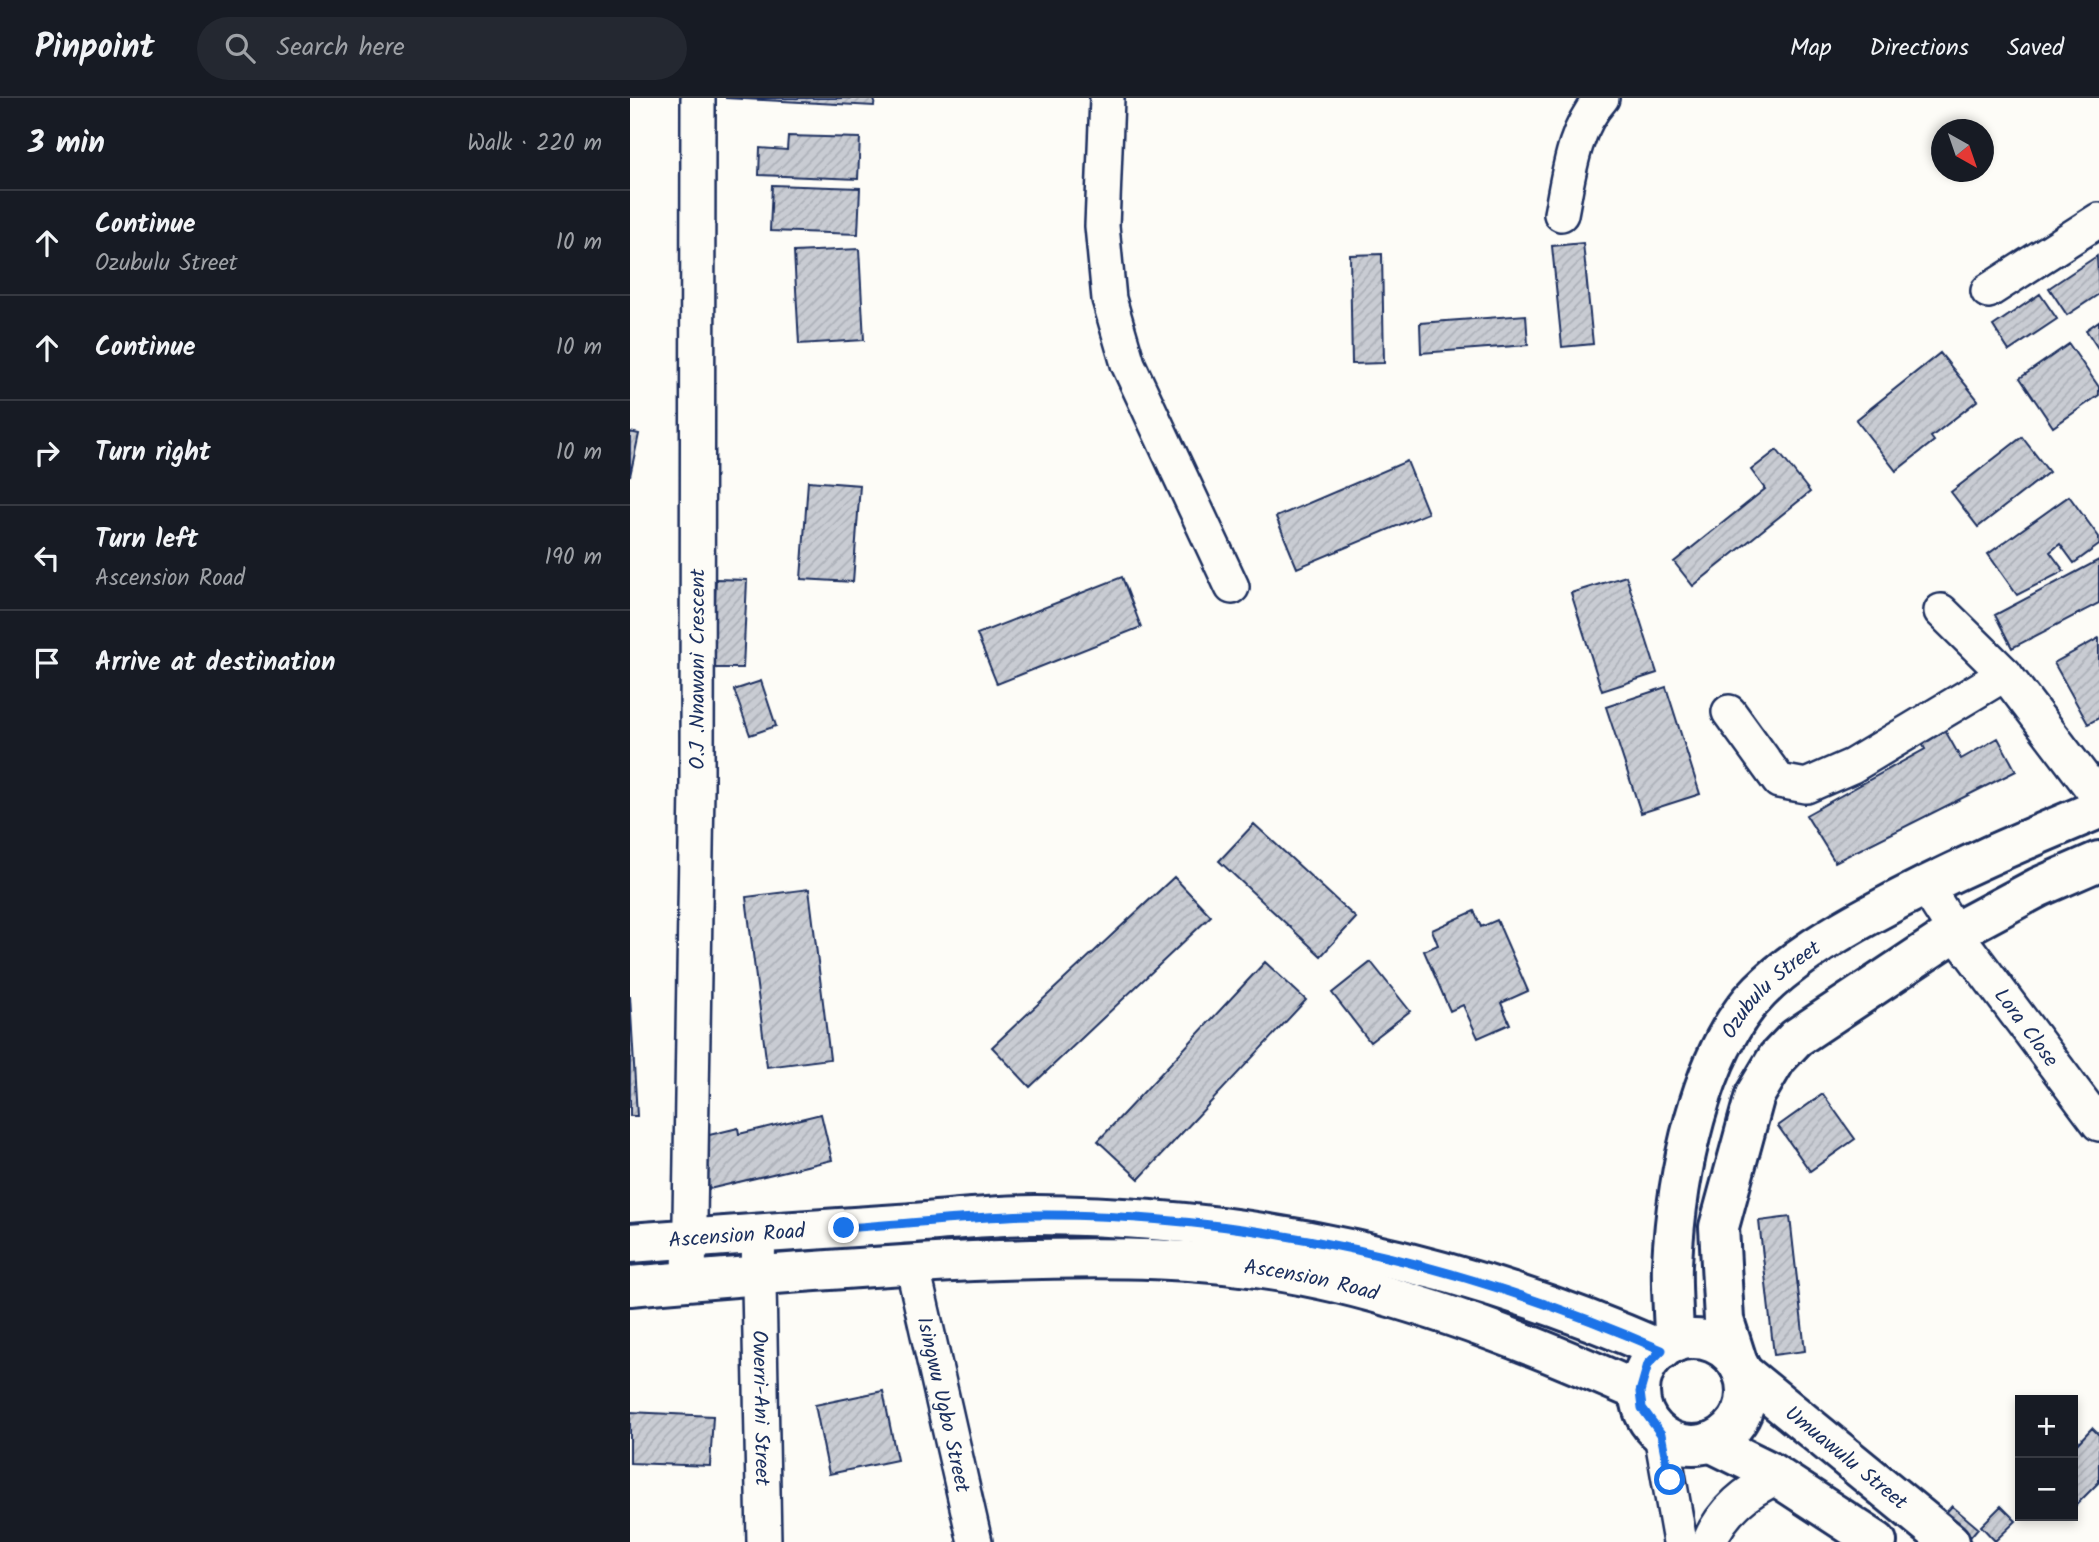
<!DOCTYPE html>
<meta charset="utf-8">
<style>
:root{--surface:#171b24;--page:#242831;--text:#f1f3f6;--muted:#9ea1a6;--line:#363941}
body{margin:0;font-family:Kalam,sans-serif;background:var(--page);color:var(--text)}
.controls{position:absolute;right:21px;bottom:21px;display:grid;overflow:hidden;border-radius:0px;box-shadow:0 4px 10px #0003}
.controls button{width:63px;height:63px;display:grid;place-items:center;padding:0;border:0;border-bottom:2px solid var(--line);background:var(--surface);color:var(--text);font:35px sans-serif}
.compass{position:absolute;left:1301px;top:21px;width:63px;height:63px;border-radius:50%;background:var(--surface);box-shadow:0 4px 10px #0003;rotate:140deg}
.stop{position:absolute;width:21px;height:21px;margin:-16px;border:5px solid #1a73e8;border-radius:50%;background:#fff}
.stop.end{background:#1a73e8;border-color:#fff;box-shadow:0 2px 7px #0008}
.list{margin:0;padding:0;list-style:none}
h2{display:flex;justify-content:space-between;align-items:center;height:91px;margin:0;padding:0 28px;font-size:30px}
h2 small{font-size:23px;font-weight:400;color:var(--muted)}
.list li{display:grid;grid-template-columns:46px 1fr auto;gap:21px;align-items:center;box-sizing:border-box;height:105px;padding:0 28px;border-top:2px solid var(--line)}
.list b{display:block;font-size:26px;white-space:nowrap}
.list p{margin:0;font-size:23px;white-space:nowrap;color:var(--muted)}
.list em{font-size:23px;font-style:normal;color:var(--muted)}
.icon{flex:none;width:38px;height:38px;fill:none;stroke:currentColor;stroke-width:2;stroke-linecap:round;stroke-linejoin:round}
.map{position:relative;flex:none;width:1469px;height:1444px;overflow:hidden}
header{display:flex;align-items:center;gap:42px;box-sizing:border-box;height:98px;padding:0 35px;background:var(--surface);border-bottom:2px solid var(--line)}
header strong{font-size:33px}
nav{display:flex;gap:38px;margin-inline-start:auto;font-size:24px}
.search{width:490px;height:63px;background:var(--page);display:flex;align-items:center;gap:18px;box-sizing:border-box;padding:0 24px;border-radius:38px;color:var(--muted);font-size:26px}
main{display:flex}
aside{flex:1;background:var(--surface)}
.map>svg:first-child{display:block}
</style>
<header>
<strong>Pinpoint</strong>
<div class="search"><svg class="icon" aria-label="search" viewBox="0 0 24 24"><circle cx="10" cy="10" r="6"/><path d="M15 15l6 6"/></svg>Search here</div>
<nav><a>Map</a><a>Directions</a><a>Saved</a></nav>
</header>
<main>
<aside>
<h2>3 min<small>Walk · 220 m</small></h2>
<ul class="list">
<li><svg class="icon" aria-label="ahead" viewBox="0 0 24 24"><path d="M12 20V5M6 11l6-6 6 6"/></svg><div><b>Continue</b><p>Ozubulu Street</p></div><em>10 m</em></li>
<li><svg class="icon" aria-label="ahead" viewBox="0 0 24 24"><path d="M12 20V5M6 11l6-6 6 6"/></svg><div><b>Continue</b></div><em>10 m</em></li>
<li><svg class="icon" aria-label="right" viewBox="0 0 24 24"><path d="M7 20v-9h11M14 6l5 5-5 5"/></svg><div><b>Turn right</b></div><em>10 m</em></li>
<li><svg class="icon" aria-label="left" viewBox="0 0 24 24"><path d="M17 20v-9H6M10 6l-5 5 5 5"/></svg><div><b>Turn left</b><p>Ascension Road</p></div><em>190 m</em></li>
<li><svg class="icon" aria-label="arrive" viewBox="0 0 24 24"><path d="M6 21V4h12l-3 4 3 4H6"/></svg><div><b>Arrive at destination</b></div></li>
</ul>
</aside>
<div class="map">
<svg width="1469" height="1444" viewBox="0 0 1469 1444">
<defs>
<pattern id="building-hatch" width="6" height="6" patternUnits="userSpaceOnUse" patternTransform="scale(1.75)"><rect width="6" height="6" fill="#c9ccd3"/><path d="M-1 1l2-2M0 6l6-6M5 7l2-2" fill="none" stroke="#acb0b8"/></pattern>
</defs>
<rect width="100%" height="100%" fill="#fdfcf7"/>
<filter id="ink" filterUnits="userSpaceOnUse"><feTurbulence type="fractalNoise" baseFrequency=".0143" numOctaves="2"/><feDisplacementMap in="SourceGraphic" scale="14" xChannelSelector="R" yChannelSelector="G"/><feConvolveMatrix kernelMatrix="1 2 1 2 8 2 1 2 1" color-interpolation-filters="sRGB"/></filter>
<g filter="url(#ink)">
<!-- building -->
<path fill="url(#building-hatch)" stroke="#1b2f5e" stroke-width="2" d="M95,0H245L244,8Z
M158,38L230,40L228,81L129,77L130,50L157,52Z
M142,87L230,90L228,136L140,133Z
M953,145L963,246L932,249L922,148Z
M229,151L234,242L169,246L164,154Z
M752,156L754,265L722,266L720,157Z
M1467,158L1469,196L1437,217L1419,190Z
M1410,196L1427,221L1379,253L1363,228Z
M896,217L898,247L791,255L790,225Z
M1469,223V252L1456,232Z
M1439,246L1469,289V297L1423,329L1390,280Z
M1310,255L1348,302L1301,339L1304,343L1266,373L1226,322Z
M0,334L9,336L0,378Z
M1392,339L1419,374L1348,429L1321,394Z
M1147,352L1180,394L1063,488L1044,464L1135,391L1121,372Z
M777,363L798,415L667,470L646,419Z
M178,383L230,387L223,484L171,481Z
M1439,398L1469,439V447L1444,465L1430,446L1420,454L1434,473L1387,497L1358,456Z
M1469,462V505L1382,550L1365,517Z
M996,478L1027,575L972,593L941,495Z
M492,479L511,529L367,586L347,536Z
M86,481L117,482L113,570H82Z
M1469,540V620L1458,626L1424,565Z
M131,583L146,628L120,637L104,592Z
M1036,589L1070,696L1011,715L976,609Z
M1312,627L1331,661L1368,640L1386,673L1205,764L1176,717L1295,651L1289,640Z
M624,726L726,820L691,858L589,763Z
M544,779L581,818L400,989L362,949Z
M179,791L200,961L137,969L116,799Z
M844,813L851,829L867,822L898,893L871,905L880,926L848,940L833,907L820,913L794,853L808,847L802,832Z
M635,864L676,902L509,1081L468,1043Z
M741,864L780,913L740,944L702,895Z
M0,898L7,1018H0Z
M1193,996L1225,1041L1180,1073L1148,1028Z
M191,1016L202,1062L79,1091L67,1040L108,1030L109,1036Z
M1160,1119L1175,1253L1144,1257L1129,1123Z
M253,1293L267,1362L199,1376L185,1307Z
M0,1314L83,1318L80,1368L0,1365Z
M1462,1330L1469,1337V1384L1443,1410V1350Z
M1322,1408L1348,1430L1336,1444L1306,1426Z
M1371,1408L1386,1423L1365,1443L1351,1428Z"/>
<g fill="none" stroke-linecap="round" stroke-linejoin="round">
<!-- minor casing -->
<g stroke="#1b2f5e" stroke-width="38">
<g id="minor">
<path d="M477,0L472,128L479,201L498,266L602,489"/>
<path d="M931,116C939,75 943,32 972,0"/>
<path d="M1358,193L1469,122"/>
<path d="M1311,513L1375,576L1469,700"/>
<path d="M1099,614L1149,683L1176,688L1222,668L1375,576"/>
<path id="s1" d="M1295,787L1325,834L1469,1026"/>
<path id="s2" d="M128,1135L134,1444"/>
<path id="s3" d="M282,1166L345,1444"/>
<path id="s4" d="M59,1183L67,689L68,0"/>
<path d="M1031,1336L1050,1444"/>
<path d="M1079,1444C1093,1412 1117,1393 1147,1379"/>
</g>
</g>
<!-- major casing -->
<g stroke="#1b2f5e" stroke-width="44">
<g id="major">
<path id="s5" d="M0,1145C90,1138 179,1132 269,1126C314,1123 361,1117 406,1117C622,1118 834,1165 1032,1252"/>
<path id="s6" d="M0,1188C114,1178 229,1169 343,1163C464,1158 588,1156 707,1185C812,1210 912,1250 1010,1294"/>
<circle cx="1063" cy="1294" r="53"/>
<path id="s7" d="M1044,1245C1044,1219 1041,1192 1042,1166C1046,1082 1069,954 1130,893C1162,861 1204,836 1243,815C1316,775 1392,743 1469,711"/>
<path d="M1108,1266L1094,1222L1089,1129L1125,997L1147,960L1166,940L1325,834L1409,789L1469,763"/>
<path id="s8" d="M1112,1274L1320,1444"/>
<path d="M1080,1344L1137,1372L1247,1444"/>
</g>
</g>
<!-- minor -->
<use href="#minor" stroke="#fdfcf7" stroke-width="33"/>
<!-- major -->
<use href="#major" stroke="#fdfcf7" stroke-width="38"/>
</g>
</g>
<g fill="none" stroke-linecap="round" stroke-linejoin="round" filter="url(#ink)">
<!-- route -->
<path stroke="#1a73e8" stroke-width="9" d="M214,1130C277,1126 341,1118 404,1117C620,1115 835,1166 1032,1252L1018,1266L1010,1294L1012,1310L1031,1336L1040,1382"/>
</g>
<g text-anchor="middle" stroke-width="7" stroke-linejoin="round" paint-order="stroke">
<!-- street labels -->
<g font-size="21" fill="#1b2f5e" stroke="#fdfcf7">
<text dy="7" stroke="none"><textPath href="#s4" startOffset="612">O.J .Nnawani Crescent</textPath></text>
<text dy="7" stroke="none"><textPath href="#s7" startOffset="380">Ozubulu Street</textPath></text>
<text dy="7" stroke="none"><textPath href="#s1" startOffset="175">Lora Close</textPath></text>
<text dy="7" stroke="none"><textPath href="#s5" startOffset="107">Ascension Road</textPath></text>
<text dy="7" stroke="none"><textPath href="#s6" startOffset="684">Ascension Road</textPath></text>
<text dy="7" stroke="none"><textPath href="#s3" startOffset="144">Isingwu Ugbo Street</textPath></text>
<text dy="7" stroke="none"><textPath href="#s2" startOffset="175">Owerri-Ani Street</textPath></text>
<text dy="7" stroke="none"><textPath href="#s8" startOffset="135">Umuawulu Street</textPath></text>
</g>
</g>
</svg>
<div class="controls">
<button>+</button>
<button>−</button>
</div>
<svg class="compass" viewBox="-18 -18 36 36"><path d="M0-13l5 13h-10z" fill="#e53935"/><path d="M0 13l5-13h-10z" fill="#9ea1a6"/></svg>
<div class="stop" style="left:1040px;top:1382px"></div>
<div class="stop end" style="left:214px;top:1130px"></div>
</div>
</main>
